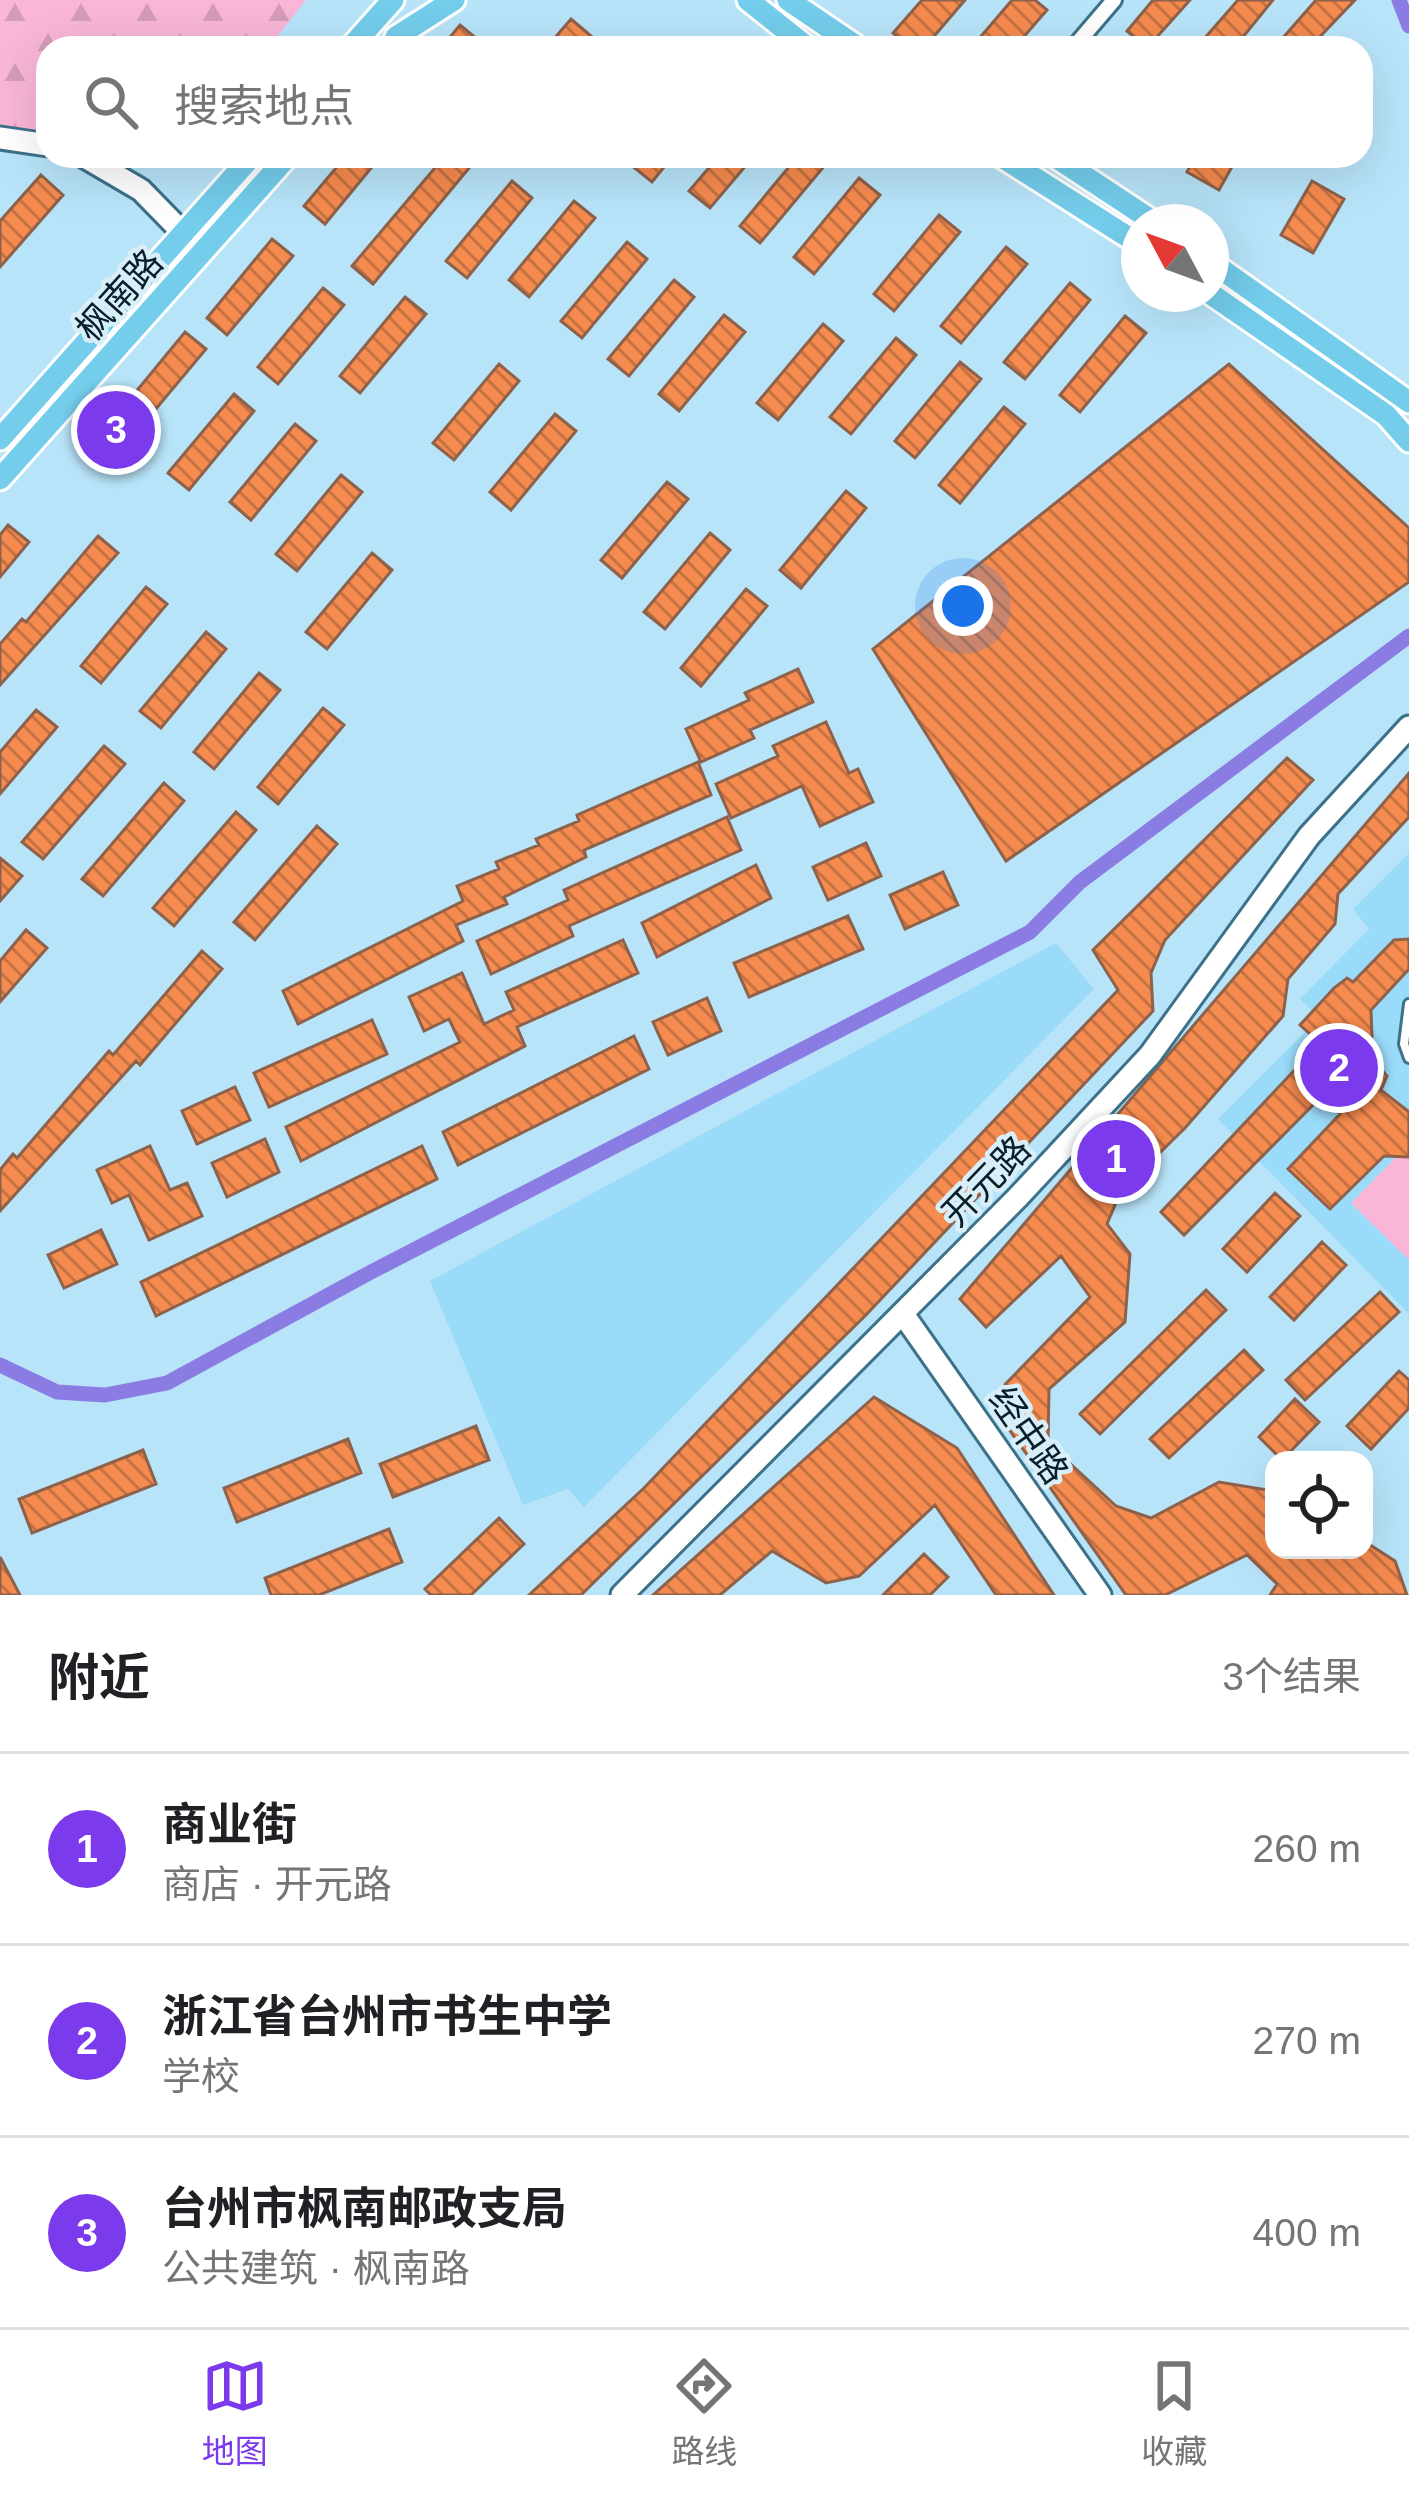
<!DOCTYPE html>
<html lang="zh">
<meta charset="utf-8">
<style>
:root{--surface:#fff;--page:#f2f2f2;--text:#202124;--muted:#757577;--line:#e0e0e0;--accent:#7c3aed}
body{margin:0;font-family:Arial,"Noto Sans SC",sans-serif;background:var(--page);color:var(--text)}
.controls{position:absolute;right:36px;bottom:36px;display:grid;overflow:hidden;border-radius:24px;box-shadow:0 12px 48px #0002}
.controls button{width:108px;height:108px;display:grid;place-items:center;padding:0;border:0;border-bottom:3px solid var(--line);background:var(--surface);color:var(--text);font:60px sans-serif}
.compass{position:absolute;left:1121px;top:204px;width:108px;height:108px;border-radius:50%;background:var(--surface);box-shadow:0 12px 48px #0002;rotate:311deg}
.you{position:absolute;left:963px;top:606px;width:42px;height:42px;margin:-30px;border:9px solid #fff;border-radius:50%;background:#1a73e8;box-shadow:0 0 0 18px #1a73e833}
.badge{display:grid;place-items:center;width:78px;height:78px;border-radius:50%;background:var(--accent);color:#fff;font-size:39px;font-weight:700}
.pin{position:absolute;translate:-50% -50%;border:6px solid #fff;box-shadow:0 3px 12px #0006}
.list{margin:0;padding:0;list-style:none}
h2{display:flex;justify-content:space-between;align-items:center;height:156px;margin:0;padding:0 48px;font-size:51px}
h2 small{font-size:39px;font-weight:400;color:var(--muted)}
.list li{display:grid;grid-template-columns:78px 1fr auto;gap:36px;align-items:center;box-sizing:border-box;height:192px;padding:0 48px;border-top:3px solid var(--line)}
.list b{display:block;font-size:45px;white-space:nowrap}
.list p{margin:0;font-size:39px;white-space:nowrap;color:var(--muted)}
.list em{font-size:39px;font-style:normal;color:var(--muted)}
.icon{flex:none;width:66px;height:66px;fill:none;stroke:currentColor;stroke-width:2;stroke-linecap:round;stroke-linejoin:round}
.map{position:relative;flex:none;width:1409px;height:1595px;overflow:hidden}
.search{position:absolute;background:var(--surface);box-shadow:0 12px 48px #0002;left:36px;right:36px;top:36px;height:132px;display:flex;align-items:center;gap:30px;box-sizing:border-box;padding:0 42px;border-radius:36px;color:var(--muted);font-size:45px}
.sheet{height:732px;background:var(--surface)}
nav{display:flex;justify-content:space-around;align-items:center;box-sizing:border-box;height:168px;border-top:3px solid var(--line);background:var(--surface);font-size:33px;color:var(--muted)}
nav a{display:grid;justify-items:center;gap:6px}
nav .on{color:var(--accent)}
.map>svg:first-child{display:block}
</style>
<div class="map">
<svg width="1409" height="1595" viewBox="0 0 1409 1595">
<defs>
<pattern id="forest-firs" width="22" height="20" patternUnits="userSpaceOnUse" patternTransform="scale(3)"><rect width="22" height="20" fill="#f9b6d7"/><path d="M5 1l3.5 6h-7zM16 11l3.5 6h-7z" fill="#d49cb9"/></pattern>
<pattern id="building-back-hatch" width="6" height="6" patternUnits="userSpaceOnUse" patternTransform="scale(3)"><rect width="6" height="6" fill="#f68b4f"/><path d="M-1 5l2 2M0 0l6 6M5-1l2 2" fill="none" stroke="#c57142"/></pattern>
</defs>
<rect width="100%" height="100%" fill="#b8e4f9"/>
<!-- built -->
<path fill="#9adbf9" d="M1409,853V1314L1218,1119L1319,1018L1300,999L1369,929L1353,909Z
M1056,943L1094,989L584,1507L568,1489L523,1505L430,1281Z"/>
<!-- forest -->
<path fill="url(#forest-firs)" d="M0,0H306L268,48H48V140L0,136Z"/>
<!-- pitch -->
<path fill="#f9b6d7" d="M1408,1145L1409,1146V1260L1351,1203Z"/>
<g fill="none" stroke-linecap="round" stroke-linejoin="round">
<!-- canal -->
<path stroke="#8b7ce3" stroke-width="15" d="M1399,0L1409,26
M0,1365L57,1392L105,1395L167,1383L371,1272L1030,932L1080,882L1409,636"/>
</g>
<!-- building -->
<path fill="url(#building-back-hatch)" stroke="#8d614a" stroke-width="3" d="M922,0H965L924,48H911L893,33Z
M1012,0H1035L1047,10L1014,48H971Z
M1153,0H1190L1147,48L1127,31Z
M1238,0H1273L1234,48H1196Z
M1316,0H1355L1309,48H1274Z
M571,19L591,36L581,48H546Z
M460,25L488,48H441Z
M346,156H381L325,224L304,206Z
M445,156H479L373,284L352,266Z
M639,156H673L652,182L631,165Z
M719,156H754L710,208L689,191Z
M798,156H816L826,164L760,243L740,226Z
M1196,156H1238L1219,190L1187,172Z
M41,175L63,195L0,267V221Z
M859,178L880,195L814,274L794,257Z
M512,181L532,198L467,278L446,261Z
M1312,181L1344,199L1313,253L1281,235Z
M574,201L595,218L529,297L509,280Z
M939,215L960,232L894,311L874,294Z
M272,239L293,256L227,335L207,318Z
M627,242L647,259L582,338L561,321Z
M1006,247L1027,264L961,343L941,326Z
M674,280L694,297L629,376L608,359Z
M1070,283L1090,300L1025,379L1004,362Z
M323,288L344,305L278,384L258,367Z
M405,297L426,314L360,393L340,376Z
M724,315L745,332L679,411L659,394Z
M1125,316L1146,333L1080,412L1060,395Z
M823,324L843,341L778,420L757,403Z
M185,332L206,349L140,428L120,411Z
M896,338L916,355L851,434L830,417Z
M960,362L981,379L915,458L895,441Z
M499,364L519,381L454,460L433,443Z
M1229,364L1409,528V582L1006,861L873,649Z
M234,394L254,411L189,490L168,473Z
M1004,407L1025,424L960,503L939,485Z
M555,414L576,431L511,510L490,492Z
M295,424L316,441L251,520L230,502Z
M341,475L362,492L297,571L276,554Z
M667,482L688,499L622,578L601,560Z
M846,491L866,508L801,588L780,570Z
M8,525L29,542L0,577V535Z
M710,533L730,550L665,629L644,612Z
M98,536L118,553L0,685V644L22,619L26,622Z
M372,553L392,570L327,649L306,632Z
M146,587L167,604L101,683L81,666Z
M746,589L767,606L701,686L681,668Z
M206,632L226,649L161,728L140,711Z
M798,669L813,702L750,730L754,738L701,762L686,729L749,700L745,693Z
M259,673L280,690L214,769L194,752Z
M323,708L344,725L278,804L258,787Z
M36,710L57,727L0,794V752Z
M826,722L849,773L858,769L873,802L820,826L802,786L731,818L716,784L778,756L773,746Z
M104,746L125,764L43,859L22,842Z
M1287,758L1313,780L1165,940L1151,973L1153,1011L866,1315L581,1595H529L644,1488L1118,990L1093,950Z
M698,762L711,795L584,850L586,857L504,897L507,904L456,925L463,941L298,1024L283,991L463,901L457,886L499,869L496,862L539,845L536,839L579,821L577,815Z
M1409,773V817L1338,894L1335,924L1288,979L1283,1016L1185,1128L1121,1191L1107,1224L1130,1254L1125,1322L1049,1389L1048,1443L1116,1506L1151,1518L1219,1482L1274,1491V1550H1364V1541L1395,1561L1407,1595H1270L1277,1584L1247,1555L1165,1595H1126L989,1401L1090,1297L1061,1256L986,1327L960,1299Z
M164,783L184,801L103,896L82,879Z
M236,812L256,830L174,926L153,908Z
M727,817L741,850L569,926L573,936L491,974L477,941L568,900L564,890Z
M317,826L337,844L255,940L234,922Z
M866,843L881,876L828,900L813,867Z
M0,858L22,876L0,901Z
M756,865L771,898L657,957L642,923Z
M943,872L958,905L905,929L890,895Z
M848,916L863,949L749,997L734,963Z
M26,930L47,948L0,1002V961Z
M1409,939V969L1371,1010L1372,1037L1366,1052L1387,1076L1381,1090L1409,1112V1157L1384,1156L1330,1209L1288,1169L1340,1114L1322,1096L1184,1235L1161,1212L1320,1043L1300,1025L1334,988L1347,978L1353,982L1394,940Z
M623,940L638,973L517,1027L525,1046L301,1161L286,1127L460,1042L449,1019L424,1031L409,997L462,973L484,1024L514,1010L506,992Z
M202,951L222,969L140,1065L136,1061L0,1211V1170L13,1154L17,1158L109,1051L113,1055Z
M707,998L721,1031L668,1055L653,1022Z
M372,1020L387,1054L269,1107L254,1073Z
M634,1036L649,1069L458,1165L443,1132Z
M235,1087L250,1120L197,1144L182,1111Z
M265,1139L279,1172L227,1197L212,1163Z
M150,1146L170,1190L187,1183L202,1216L149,1240L129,1195L112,1203L97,1170Z
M422,1146L437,1179L156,1316L141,1282Z
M1275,1193L1300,1216L1247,1272L1223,1249Z
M101,1230L117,1264L64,1288L48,1255Z
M1322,1242L1346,1265L1294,1320L1270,1297Z
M1206,1290L1226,1310L1100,1434L1080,1414Z
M1380,1292L1399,1312L1305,1400L1286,1380Z
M1244,1350L1263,1370L1169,1458L1150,1439Z
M1399,1371L1409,1380V1408L1371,1449L1347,1426Z
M874,1397L957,1448L1054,1595H996L935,1505L859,1576L826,1583L772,1551L720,1595H653Z
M1295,1399L1319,1422L1282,1460L1259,1437Z
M476,1426L489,1460L393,1497L380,1464Z
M348,1439L361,1473L237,1522L224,1488Z
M143,1450L156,1484L32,1533L19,1499Z
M499,1518L524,1544L471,1595H431L425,1589Z
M389,1529L402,1562L319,1595H271L265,1578Z
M924,1554L948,1577L930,1595H883Z
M0,1557L20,1595H0Z"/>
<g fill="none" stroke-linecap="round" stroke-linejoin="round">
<!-- lane casing -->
<g stroke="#3c7289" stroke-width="14">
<path id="lane" d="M1409,1004L1404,1044L1409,1058"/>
</g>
<!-- street casing -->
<g stroke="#3c7289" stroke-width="20">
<path id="street" d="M1073,48L1114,0"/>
</g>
<!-- secondary casing -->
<g stroke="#3c7289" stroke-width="27">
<path id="secondary" d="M0,138L48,145
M83,156L141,190L183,233
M903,1314L1100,1595
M622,1595L1018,1197L1150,1055L1309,836L1409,727"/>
</g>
<!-- primary casing -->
<g stroke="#fff" stroke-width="27">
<path id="primary" d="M748,0L808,48
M788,0L859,48
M396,37L454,0
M350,48L393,0
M1000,156L1139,244
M1054,156L1154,222
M1211,262L1409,402
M1211,294L1386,415L1409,441
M0,439L252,156
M0,479L288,156"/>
</g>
<!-- lane -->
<use href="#lane" stroke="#fff" stroke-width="8"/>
<!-- street -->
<use href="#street" stroke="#fff" stroke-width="14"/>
<!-- secondary -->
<use href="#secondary" stroke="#fff" stroke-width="21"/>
<!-- primary -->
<use href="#primary" stroke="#73cdeb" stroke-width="21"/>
</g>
<g text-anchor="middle" stroke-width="9" stroke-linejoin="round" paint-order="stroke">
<!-- street labels -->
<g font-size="36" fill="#081e28" stroke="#d8eef8">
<text transform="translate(119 295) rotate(-48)" y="13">枫南路</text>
<text transform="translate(986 1181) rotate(-46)" y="13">开元路</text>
<text transform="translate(1029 1435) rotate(55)" y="13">经中路</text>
</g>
</g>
</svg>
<div class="controls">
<button><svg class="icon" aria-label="locate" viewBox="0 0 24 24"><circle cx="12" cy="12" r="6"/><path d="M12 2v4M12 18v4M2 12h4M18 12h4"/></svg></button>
</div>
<svg class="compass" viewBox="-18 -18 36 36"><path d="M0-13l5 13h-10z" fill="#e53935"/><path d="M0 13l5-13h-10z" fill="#757577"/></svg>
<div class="you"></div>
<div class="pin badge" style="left:1116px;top:1159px">1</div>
<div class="pin badge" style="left:1339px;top:1068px">2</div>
<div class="pin badge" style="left:116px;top:430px">3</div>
<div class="search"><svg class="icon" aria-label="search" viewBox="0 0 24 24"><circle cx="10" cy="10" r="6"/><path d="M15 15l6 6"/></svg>搜索地点</div>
</div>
<section class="sheet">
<h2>附近<small>3个结果</small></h2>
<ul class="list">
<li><span class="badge">1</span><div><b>商业街</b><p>商店 · 开元路</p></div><em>260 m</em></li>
<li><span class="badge">2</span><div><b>浙江省台州市书生中学</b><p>学校</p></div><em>270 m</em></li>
<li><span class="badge">3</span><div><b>台州市枫南邮政支局</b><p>公共建筑 · 枫南路</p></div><em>400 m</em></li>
</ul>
</section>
<nav>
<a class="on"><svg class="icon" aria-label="map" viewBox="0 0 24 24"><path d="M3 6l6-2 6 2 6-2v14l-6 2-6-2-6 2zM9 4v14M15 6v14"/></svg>地图</a>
<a><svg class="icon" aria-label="directions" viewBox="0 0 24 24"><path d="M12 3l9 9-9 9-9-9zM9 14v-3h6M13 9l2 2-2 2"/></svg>路线</a>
<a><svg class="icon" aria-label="saved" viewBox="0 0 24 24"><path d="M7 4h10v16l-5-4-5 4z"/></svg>收藏</a>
</nav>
